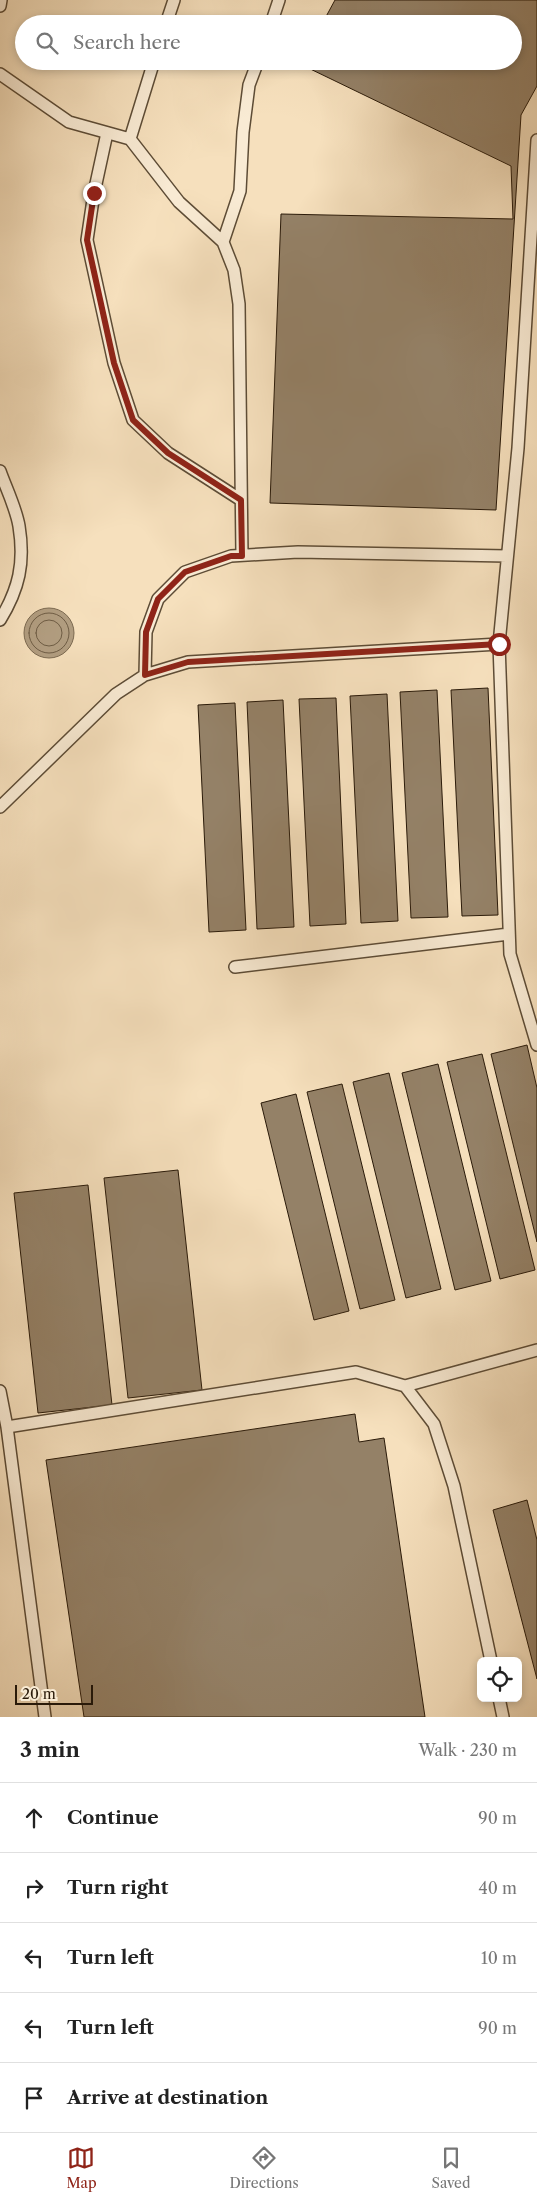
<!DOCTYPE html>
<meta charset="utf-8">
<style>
:root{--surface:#fff;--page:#f2f2f2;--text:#222;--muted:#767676;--line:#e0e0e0;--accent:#8f2418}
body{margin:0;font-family:"Libre Caslon Text",serif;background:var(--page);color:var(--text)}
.controls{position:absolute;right:15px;bottom:15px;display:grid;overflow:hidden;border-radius:8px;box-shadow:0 2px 8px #0003}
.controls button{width:45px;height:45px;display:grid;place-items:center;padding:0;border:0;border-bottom:1px solid var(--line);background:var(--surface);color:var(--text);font:25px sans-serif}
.scale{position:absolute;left:15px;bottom:12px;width:78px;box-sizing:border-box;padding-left:5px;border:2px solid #2a1a09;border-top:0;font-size:14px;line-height:18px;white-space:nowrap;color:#2a1a09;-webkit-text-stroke:4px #f9ebd4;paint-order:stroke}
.stop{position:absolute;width:15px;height:15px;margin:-11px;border:4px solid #8f2418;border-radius:50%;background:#fff}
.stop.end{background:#8f2418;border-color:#fff;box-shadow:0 1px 5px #0008}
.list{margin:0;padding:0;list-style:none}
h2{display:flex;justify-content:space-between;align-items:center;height:65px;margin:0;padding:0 20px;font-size:21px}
h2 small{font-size:16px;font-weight:400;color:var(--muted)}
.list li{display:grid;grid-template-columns:32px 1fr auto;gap:15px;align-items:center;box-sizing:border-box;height:70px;padding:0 20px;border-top:1px solid var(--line)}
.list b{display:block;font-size:19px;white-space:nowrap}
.list em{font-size:16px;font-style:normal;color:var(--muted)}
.icon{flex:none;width:28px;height:28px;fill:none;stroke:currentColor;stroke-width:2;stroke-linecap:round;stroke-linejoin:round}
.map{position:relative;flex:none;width:537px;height:1717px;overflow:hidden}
.search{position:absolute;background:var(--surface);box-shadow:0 2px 8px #0003;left:15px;right:15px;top:15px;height:55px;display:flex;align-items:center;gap:12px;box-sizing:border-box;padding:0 18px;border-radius:28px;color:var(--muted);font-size:19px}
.sheet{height:415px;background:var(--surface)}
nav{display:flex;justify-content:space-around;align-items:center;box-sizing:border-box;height:70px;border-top:1px solid var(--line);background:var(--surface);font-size:14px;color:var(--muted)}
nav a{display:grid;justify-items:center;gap:2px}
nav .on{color:var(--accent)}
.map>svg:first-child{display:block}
</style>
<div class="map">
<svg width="537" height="1717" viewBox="0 0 537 1717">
<rect width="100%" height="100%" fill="#f6e0bd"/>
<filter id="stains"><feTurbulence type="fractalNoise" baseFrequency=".004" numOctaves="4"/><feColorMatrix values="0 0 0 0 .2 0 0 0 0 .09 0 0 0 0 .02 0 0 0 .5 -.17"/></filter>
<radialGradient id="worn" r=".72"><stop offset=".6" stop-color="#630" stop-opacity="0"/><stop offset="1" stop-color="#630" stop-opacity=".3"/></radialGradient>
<!-- water -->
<path fill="#b19d80" stroke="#7b6950" d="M24 633a25 25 0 1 1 50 0a25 25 0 1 1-50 0Z"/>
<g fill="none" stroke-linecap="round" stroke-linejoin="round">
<!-- shore -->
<path stroke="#6e5c44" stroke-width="1" d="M29 633a20 20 0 1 1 40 0a20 20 0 1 1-40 0Z
M36 633a13 13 0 1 1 26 0a13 13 0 1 1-26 0Z"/>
</g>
<!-- building -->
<path fill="#948167" stroke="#2a1a09" d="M335,0H537V86L521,115L496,510L270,503L281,214L513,219L511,166L300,64L302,61H513V24H322Z
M488,688L498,915L462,916L451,690Z
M437,690L448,917L411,918L400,692Z
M387,694L398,921L361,923L350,696Z
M336,698L346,924L310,926L299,699Z
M283,700L294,927L257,929L247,702Z
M235,703L246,930L209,932L198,705Z
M527,1045L537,1088V1242L491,1054Z
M482,1054L535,1270L500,1279L447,1062Z
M438,1064L491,1281L455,1290L402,1073Z
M389,1073L441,1289L406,1298L353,1082Z
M342,1084L395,1300L360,1309L307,1092Z
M296,1094L349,1311L314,1320L261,1103Z
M178,1170L202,1390L128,1398L104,1178Z
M88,1185L112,1405L38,1413L14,1193Z
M355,1414L359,1442L384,1438L425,1717H84L46,1460Z
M527,1500L537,1540V1679L493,1510Z"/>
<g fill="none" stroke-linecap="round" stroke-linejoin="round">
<!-- service casing -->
<g stroke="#5d4c36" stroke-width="14">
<path id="service" d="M0,6L1,0
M166,24L174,0
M271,24L279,0
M0,74L69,122L130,139L154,61
M107,133L94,193L87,240L114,363L133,420L168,453L241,500
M130,139L179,202L223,242L234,270L239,304L242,555
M537,140L518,448L499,644L510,954L537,1045
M223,242L240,191L243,132L249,85L258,61
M0,471C6,488 16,508 19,526C25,563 19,589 0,620
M145,675L146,632L158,599L185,572L231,556L298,552L507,556
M0,807L116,694L145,675L188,662L499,644
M235,967L509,934
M405,1386L537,1350
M0,1391L7,1427L45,1717
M7,1427L356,1372L405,1386L434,1424L454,1486L491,1661
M499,1698L503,1717"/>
</g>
<!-- service -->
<use href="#service" stroke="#f9ebd4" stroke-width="11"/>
</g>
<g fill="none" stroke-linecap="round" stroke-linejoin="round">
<!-- route -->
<path stroke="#8f2418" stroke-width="6" d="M94,193L87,240L114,363L133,420L168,453L241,500L242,556H231L185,572L158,599L146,632L145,675L188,662L499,644"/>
</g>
<rect width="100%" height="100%" filter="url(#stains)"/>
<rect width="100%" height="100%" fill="url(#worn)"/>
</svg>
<div class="controls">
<button><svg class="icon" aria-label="locate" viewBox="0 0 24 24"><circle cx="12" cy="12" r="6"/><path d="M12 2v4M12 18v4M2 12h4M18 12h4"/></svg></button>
</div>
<div class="scale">20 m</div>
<div class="stop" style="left:499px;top:644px"></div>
<div class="stop end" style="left:94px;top:193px"></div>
<div class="search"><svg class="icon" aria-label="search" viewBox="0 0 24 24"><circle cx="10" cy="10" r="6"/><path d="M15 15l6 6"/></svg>Search here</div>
</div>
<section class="sheet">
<h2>3 min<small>Walk · 230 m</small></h2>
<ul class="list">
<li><svg class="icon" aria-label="ahead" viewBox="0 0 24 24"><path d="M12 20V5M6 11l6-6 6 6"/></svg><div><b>Continue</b></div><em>90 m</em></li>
<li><svg class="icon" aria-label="right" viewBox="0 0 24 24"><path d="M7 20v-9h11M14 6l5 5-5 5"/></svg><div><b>Turn right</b></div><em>40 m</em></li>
<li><svg class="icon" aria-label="left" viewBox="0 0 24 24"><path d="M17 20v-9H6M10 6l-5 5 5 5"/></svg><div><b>Turn left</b></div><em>10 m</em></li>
<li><svg class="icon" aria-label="left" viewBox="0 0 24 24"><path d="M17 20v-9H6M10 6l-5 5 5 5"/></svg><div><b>Turn left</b></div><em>90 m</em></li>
<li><svg class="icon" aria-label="arrive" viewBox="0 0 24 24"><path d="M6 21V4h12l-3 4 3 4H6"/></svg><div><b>Arrive at destination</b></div></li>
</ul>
</section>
<nav>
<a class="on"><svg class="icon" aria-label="map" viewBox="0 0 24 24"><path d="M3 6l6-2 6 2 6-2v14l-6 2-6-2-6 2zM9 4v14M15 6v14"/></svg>Map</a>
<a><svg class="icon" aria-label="directions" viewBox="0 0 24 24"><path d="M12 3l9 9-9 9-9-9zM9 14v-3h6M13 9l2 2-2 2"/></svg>Directions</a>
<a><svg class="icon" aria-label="saved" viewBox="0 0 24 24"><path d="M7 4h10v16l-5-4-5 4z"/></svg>Saved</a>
</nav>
